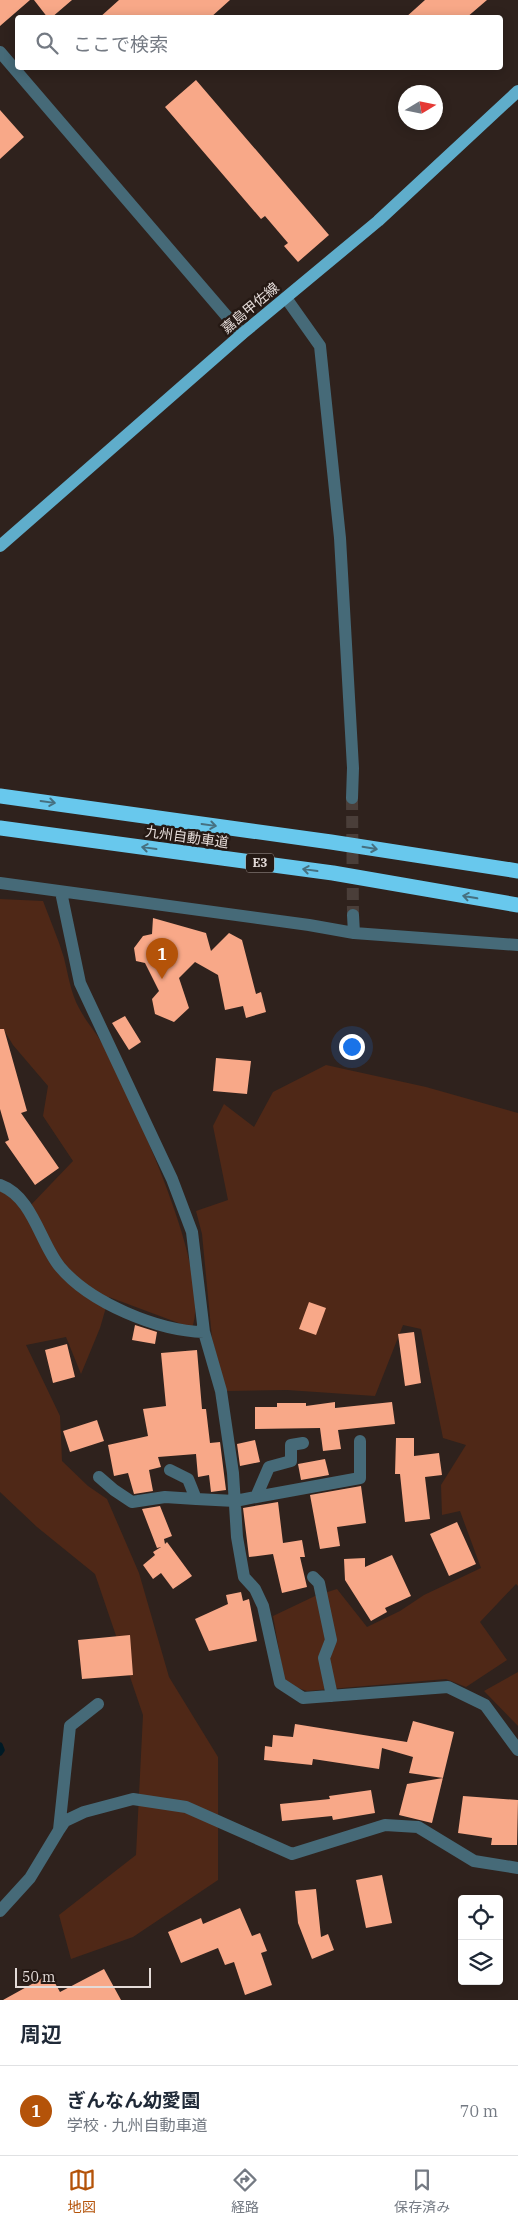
<!DOCTYPE html>
<html lang="ja">
<meta charset="utf-8">
<style>
:root{--surface:#fff;--page:#f6f6f7;--text:#1f2937;--muted:#747a83;--line:#e0e1e3;--accent:#b45309}
body{margin:0;font-family:"IBM Plex Serif","Noto Sans JP",serif;background:var(--page);color:var(--text)}
.controls{position:absolute;right:15px;bottom:15px;display:grid;overflow:hidden;border-radius:5px;box-shadow:0 2px 12px #0003}
.controls button{width:45px;height:45px;display:grid;place-items:center;padding:0;border:0;border-bottom:1px solid var(--line);background:var(--surface);color:var(--text);font:25px sans-serif}
.compass{position:absolute;left:398px;top:85px;width:45px;height:45px;border-radius:50%;background:var(--surface);box-shadow:0 2px 12px #0003;rotate:80deg}
.scale{position:absolute;left:15px;bottom:12px;width:136px;box-sizing:border-box;padding-left:5px;border:2px solid #e4dbd8;border-top:0;font-size:14px;line-height:18px;white-space:nowrap;color:#e4dbd8;-webkit-text-stroke:4px #251914;paint-order:stroke}
.you{position:absolute;left:351px;top:1046px;width:18px;height:18px;margin:-12px;border:4px solid #fff;border-radius:50%;background:#1a73e8;box-shadow:0 0 0 8px #1a73e833}
.badge{display:grid;place-items:center;width:32px;height:32px;border-radius:50%;background:var(--accent);color:#fff;font-size:16px;font-weight:700}
.pin{position:absolute;translate:-50% -41px;filter:drop-shadow(0 1px 2px #0008)}
.pin::after{content:'';position:absolute;top:26px;width:18px;height:15px;background:inherit;clip-path:polygon(0 0,100% 0,50% 100%)}
.list{margin:0;padding:0;list-style:none}
h2{display:flex;justify-content:space-between;align-items:center;height:65px;margin:0;padding:0 20px;font-size:21px}
h2 small{font-size:16px;font-weight:400;color:var(--muted)}
.list li{display:grid;grid-template-columns:32px 1fr auto;gap:15px;align-items:center;box-sizing:border-box;height:90px;padding:0 20px;border-top:1px solid var(--line)}
.list b{display:block;font-size:19px;white-space:nowrap}
.list p{margin:0;font-size:16px;white-space:nowrap;color:var(--muted)}
.list em{font-size:16px;font-style:normal;color:var(--muted)}
.icon{flex:none;width:28px;height:28px;fill:none;stroke:currentColor;stroke-width:2;stroke-linecap:round;stroke-linejoin:round}
.map{position:relative;flex:none;width:518px;height:2000px;overflow:hidden}
.search{position:absolute;background:var(--surface);box-shadow:0 2px 12px #0003;left:15px;right:15px;top:15px;height:55px;display:flex;align-items:center;gap:12px;box-sizing:border-box;padding:0 18px;border-radius:5px;color:var(--muted);font-size:19px}
.sheet{height:155px;background:var(--surface)}
nav{display:flex;justify-content:space-around;align-items:center;box-sizing:border-box;height:70px;border-top:1px solid var(--line);background:var(--surface);font-size:14px;color:var(--muted)}
nav a{display:grid;justify-items:center;gap:2px}
nav .on{color:var(--accent)}
.map>svg:first-child{display:block}
</style>
<div class="map">
<svg width="518" height="2000" viewBox="0 0 518 2000">
<rect width="100%" height="100%" fill="#2f221d"/>
<!-- green -->
<path fill="#4f2817" d="M0,899L43,901C50,920 58,938 64,958C68,974 71,994 79,1008C86,1022 97,1033 104,1047C132,1102 213,1272 192,1328L109,1297L100,1328L81,1374L66,1337L26,1345L60,1416L62,1461L88,1486L107,1499L139,1573L169,1677L218,1757V1880L133,1937L71,1959L59,1915L136,1855L143,1715L95,1574L37,1527L0,1492V1184L28,1208L73,1161L43,1116L48,1086L13,1045L4,1030L0,1034Z
M326,1065L426,1087L518,1113V1586L516,1584L480,1622L507,1660L466,1687L446,1679L307,1691L285,1684L273,1616L315,1596L337,1589L367,1627L400,1611L424,1595L481,1568L460,1511L442,1515L441,1485L466,1445L443,1438L421,1329L403,1325L375,1396L287,1390L225,1391L212,1338L202,1234L196,1211L228,1200L213,1126L224,1104L254,1127L273,1092Z
M518,1672V1726L484,1691Z"/>
<g fill="none" stroke-linecap="round" stroke-linejoin="round">
<!-- stream -->
<path stroke="#001a25" stroke-width="5.5" d="M0,1745L2,1750L0,1753"/>
</g>
<!-- building -->
<path fill="#f8a888" d="M0,0H30L0,26Z
M34,0H72L51,18H48Z
M119,0H230L210,18H99Z
M425,0H487L466,18H405Z
M196,80L329,235L298,262L284,246L288,243L265,216L261,219L165,107Z
M0,110L24,137L0,159Z
M153,918L206,933L211,951L229,933L242,940L256,994L261,992L266,1012L246,1018L243,1006L225,1010L218,975L195,962L179,978L189,1008L174,1022L155,1014L152,999L159,991L145,963L136,961L134,948L143,936L152,934Z
M125,1016L141,1042L129,1050L112,1023Z
M0,1029H4L27,1111L21,1113L59,1168L35,1185L5,1142L9,1140L0,1109Z
M216,1058L251,1061L247,1094L213,1091Z
M309,1302L326,1308L316,1335L299,1329Z
M135,1325L157,1332L155,1344L132,1340Z
M414,1332L421,1383L405,1386L398,1334Z
M67,1344L75,1377L53,1383L45,1350Z
M197,1350L202,1409H206L210,1443L220,1442L226,1490L211,1492L209,1475L198,1477L196,1454L158,1457L161,1467L149,1470L153,1491L134,1494L128,1473L114,1476L108,1445L148,1436L143,1409L166,1406L161,1353Z
M335,1402V1408L392,1402L395,1424L338,1430L341,1449L323,1451L320,1428L255,1429V1407H277V1403H306V1406Z
M97,1420L104,1441L70,1452L63,1431Z
M396,1438H414V1456L439,1453L442,1475L425,1477L430,1519L405,1522L400,1474H395Z
M255,1440L260,1462L240,1466L237,1444Z
M325,1459L329,1475L301,1480L298,1464Z
M361,1486L366,1523L337,1527L340,1546L320,1549L310,1495Z
M278,1502L283,1543L302,1540L305,1557H300L307,1587L282,1593L273,1554L249,1557L243,1508Z
M160,1506L172,1536L164,1539L165,1544L167,1542L192,1576L173,1589L161,1573L153,1579L143,1565L155,1555L153,1552L161,1547L157,1548L142,1509Z
M457,1522L476,1564L449,1576L430,1534Z
M392,1555L411,1596L385,1608L387,1612L371,1621L345,1580L344,1559L365,1558V1567Z
M241,1592L243,1601L249,1599L257,1641L209,1651L195,1619L228,1604L226,1595Z
M130,1635L133,1675L82,1679L78,1640Z
M413,1721L454,1732L432,1823L399,1815L407,1784L443,1778L409,1773L413,1757L382,1748L379,1769L313,1759L312,1765L264,1760L265,1746L272,1747L273,1735L293,1737L295,1724L407,1742Z
M371,1790L375,1813L333,1820L332,1816L282,1821L280,1804L330,1799L329,1796Z
M463,1796L518,1800L517,1845H491L492,1838L458,1833Z
M382,1875L392,1923L366,1928L356,1880Z
M316,1889L321,1937L328,1934L334,1950L312,1959L298,1923L295,1891Z
M240,1908L252,1936L260,1933L267,1951L261,1953L272,1985L245,1995L234,1962L225,1965L218,1948L181,1963L168,1932L201,1918L203,1924Z
M104,1969L121,2000H3L50,1974L60,1992Z"/>
<g fill="none" stroke-linecap="round" stroke-linejoin="round">
<!-- minor-tunnel -->
<path stroke="#4a3e39" stroke-width="12" stroke-dasharray="12 6" stroke-linecap="butt" d="M352,798L353,915"/>
<!-- minor -->
<path stroke="#466a78" stroke-width="12" d="M0,52L242,334
M286,298L320,346L340,538L353,768L352,798
M0,883L309,925L354,933L518,945
M61,892L80,983L172,1179L192,1232L204,1332L221,1391L233,1473L237,1537L244,1577L255,1589L263,1606L280,1683L303,1698L448,1687L485,1705L518,1750
M353,915L354,933
M0,1185C33,1197 40,1243 60,1267C90,1303 158,1331 204,1332
M170,1470L188,1479L196,1499L235,1501L256,1497L269,1467L291,1461V1445L303,1443
M99,1477L114,1490L132,1502L165,1497L196,1499
M256,1497L360,1478V1441
M313,1577L319,1583L331,1640L324,1658L332,1696
M59,1830L65,1821L84,1812L133,1799L186,1807L292,1854L385,1825L418,1827L474,1861L518,1868
M0,1911L30,1878L59,1830L70,1726L98,1704"/>
<!-- major -->
<path stroke="#5fadcb" stroke-width="12" d="M0,546L242,334L378,221L518,91"/>
<!-- highway -->
<path stroke="#68c8ed" stroke-width="15" d="M0,796L331,842L518,871
M0,828L333,873L518,905"/>
</g>
<!-- one-way arrows -->
<defs><path id="oneway-shaft" d="M-6 0H5M1.5-3L5.5 0L1.5 3" fill="none" stroke-width="1.6" stroke-linecap="round" stroke-linejoin="round" transform="scale(1.25)"/></defs>
<g stroke="#467080">
<use href="#oneway-shaft" transform="translate(48 802) rotate(8)"/>
<use href="#oneway-shaft" transform="translate(209 825) rotate(8)"/>
<use href="#oneway-shaft" transform="translate(149 848) rotate(-172)"/>
<use href="#oneway-shaft" transform="translate(370 848) rotate(9)"/>
<use href="#oneway-shaft" transform="translate(310 870) rotate(-172)"/>
<use href="#oneway-shaft" transform="translate(470 897) rotate(-170)"/>
</g>
<g text-anchor="middle" stroke-width="5" stroke-linejoin="round" paint-order="stroke">
<!-- shield labels -->
<rect fill="#251914" stroke="#aba19d" stroke-width="1" x="246" y="853.5" width="28" height="19" rx="4"/>
<g font-size="12" font-weight="bold" fill="#e4dbd8">
<text x="260" y="867">E3</text>
</g>
<!-- street labels -->
<g font-size="14" fill="#e4dbd8" stroke="#251914">
<text transform="translate(250 308) rotate(-40)" y="5">嘉島甲佐線</text>
<text transform="translate(187 837) rotate(8)" y="5">九州自動車道</text>
</g>
</g>
</svg>
<div class="controls">
<button><svg class="icon" aria-label="locate" viewBox="0 0 24 24"><circle cx="12" cy="12" r="6"/><path d="M12 2v4M12 18v4M2 12h4M18 12h4"/></svg></button>
<button><svg class="icon" aria-label="layers" viewBox="0 0 24 24"><path d="M12 4l9 5-9 5-9-5zM3 14l9 5 9-5"/></svg></button>
</div>
<svg class="compass" viewBox="-18 -18 36 36"><path d="M0-13l5 13h-10z" fill="#e53935"/><path d="M0 13l5-13h-10z" fill="#747a83"/></svg>
<div class="scale">50 m</div>
<div class="you"></div>
<div class="pin badge" style="left:162px;top:979px">1</div>
<div class="search"><svg class="icon" aria-label="search" viewBox="0 0 24 24"><circle cx="10" cy="10" r="6"/><path d="M15 15l6 6"/></svg>ここで検索</div>
</div>
<section class="sheet">
<h2>周辺<small></small></h2>
<ul class="list">
<li><span class="badge">1</span><div><b>ぎんなん幼愛園</b><p>学校 · 九州自動車道</p></div><em>70 m</em></li>
</ul>
</section>
<nav>
<a class="on"><svg class="icon" aria-label="map" viewBox="0 0 24 24"><path d="M3 6l6-2 6 2 6-2v14l-6 2-6-2-6 2zM9 4v14M15 6v14"/></svg>地図</a>
<a><svg class="icon" aria-label="directions" viewBox="0 0 24 24"><path d="M12 3l9 9-9 9-9-9zM9 14v-3h6M13 9l2 2-2 2"/></svg>経路</a>
<a><svg class="icon" aria-label="saved" viewBox="0 0 24 24"><path d="M7 4h10v16l-5-4-5 4z"/></svg>保存済み</a>
</nav>
